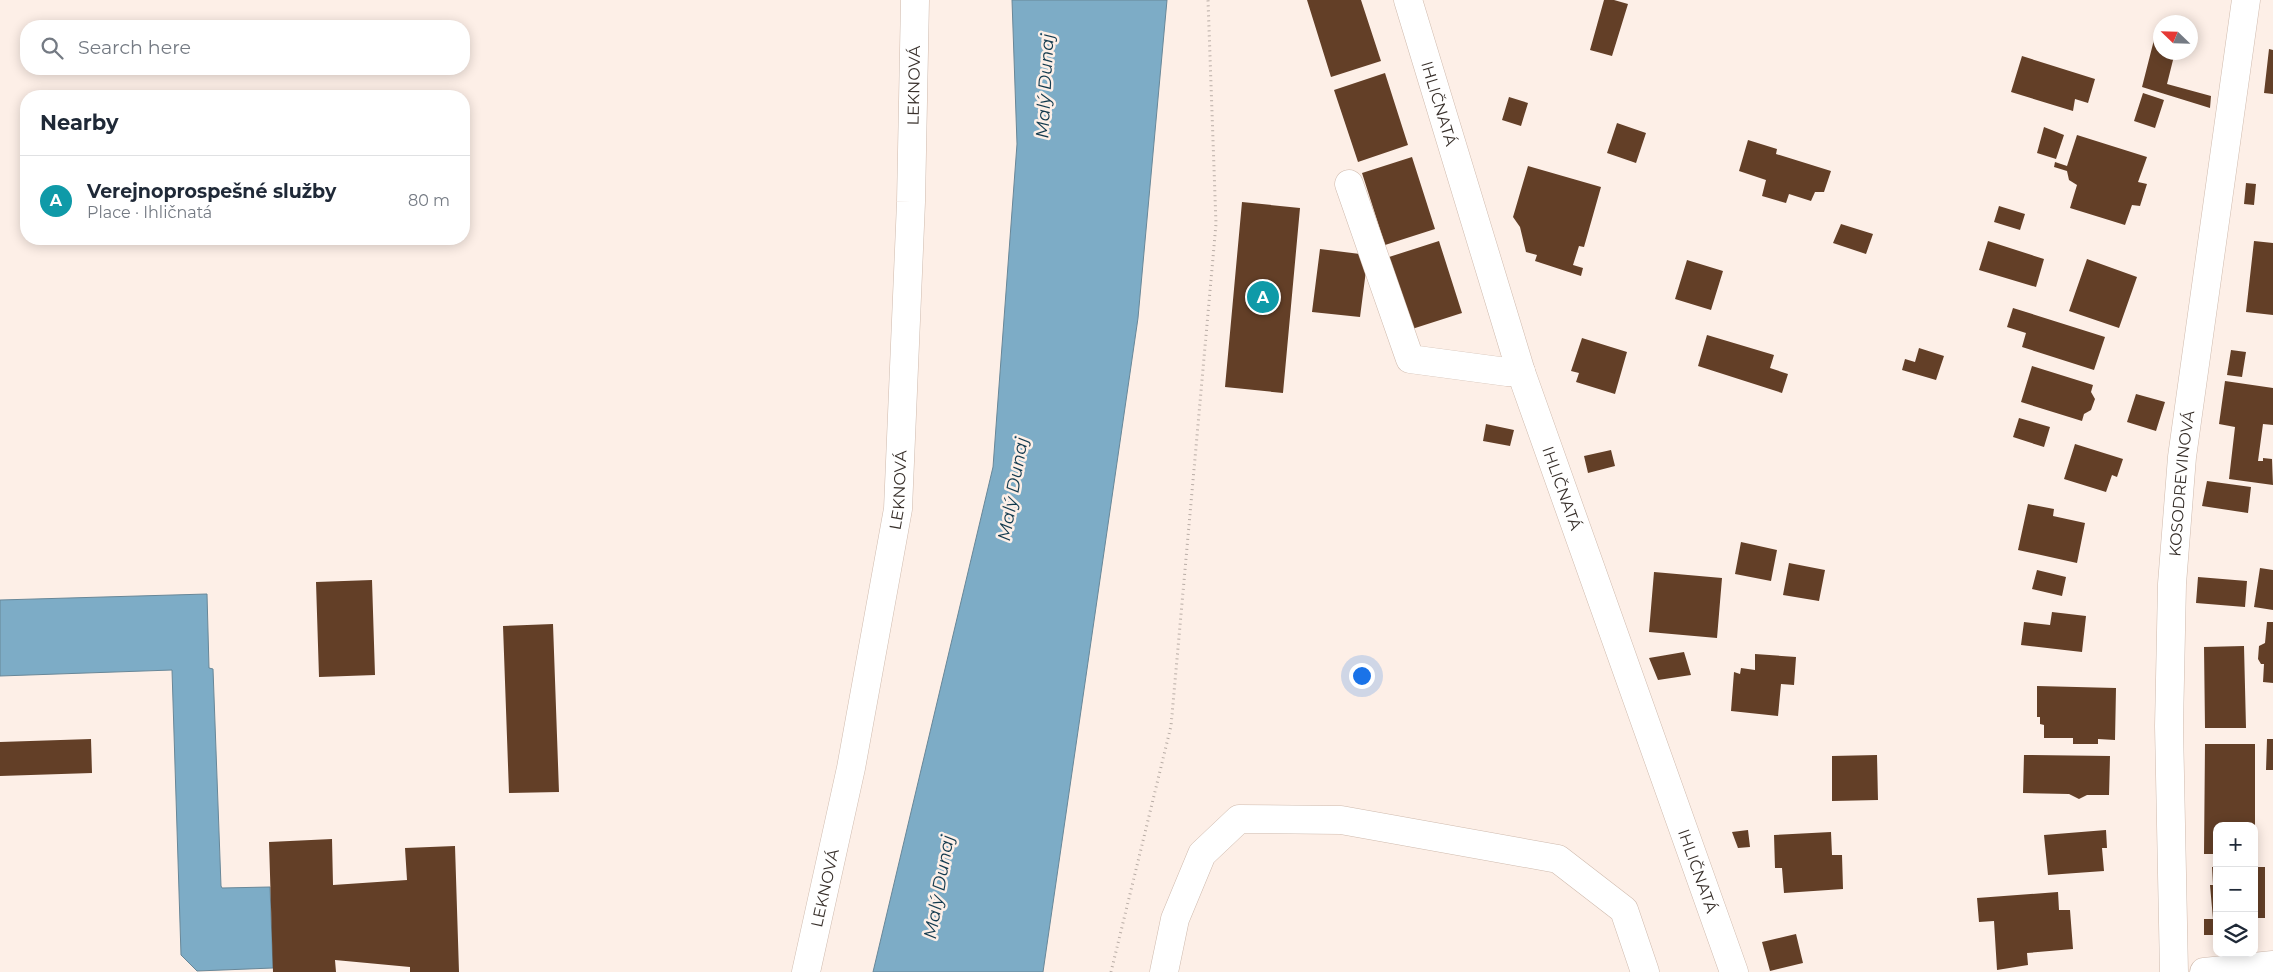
<!DOCTYPE html>
<meta charset="utf-8">
<style>
:root{--surface:#fff;--page:#f2f2f3;--text:#1f2937;--muted:#747a83;--line:#e0e1e3;--accent:#b45309}
body{margin:0;font-family:Montserrat,sans-serif;background:var(--page);color:var(--text)}
.controls{position:absolute;right:15px;bottom:15px;display:grid;overflow:hidden;border-radius:10px;box-shadow:0 2px 12px #0003}
.controls button{width:45px;height:45px;display:grid;place-items:center;padding:0;border:0;border-bottom:1px solid var(--line);background:var(--surface);color:var(--text);font:25px sans-serif}
.compass{position:absolute;left:2153px;top:15px;width:45px;height:45px;border-radius:50%;background:var(--surface);box-shadow:0 2px 12px #0003;rotate:293deg}
.you{position:absolute;left:1361px;top:675px;width:18px;height:18px;margin:-12px;border:4px solid #fff;border-radius:50%;background:#1a73e8;box-shadow:0 0 0 8px #1a73e833}
.badge{display:grid;place-items:center;width:32px;height:32px;border-radius:50%;background:var(--accent);color:#fff;font-size:16px;font-weight:700}
.pin{position:absolute;translate:-50% -50%;border:2px solid #fff;box-shadow:0 1px 5px #0006}
.list{margin:0;padding:0;list-style:none}
h2{display:flex;justify-content:space-between;align-items:center;height:65px;margin:0;padding:0 20px;font-size:21px}
h2 small{font-size:16px;font-weight:400;color:var(--muted)}
.list li{display:grid;grid-template-columns:32px 1fr auto;gap:15px;align-items:center;box-sizing:border-box;height:90px;padding:0 20px;border-top:1px solid var(--line)}
.list b{display:block;font-size:19px;white-space:nowrap}
.list p{margin:0;font-size:16px;white-space:nowrap;color:var(--muted)}
.list em{font-size:16px;font-style:normal;color:var(--muted)}
.icon{flex:none;width:28px;height:28px;fill:none;stroke:currentColor;stroke-width:2;stroke-linecap:round;stroke-linejoin:round}
.map{position:relative;flex:none;width:2273px;height:972px;overflow:hidden}
.search{position:absolute;background:var(--surface);box-shadow:0 2px 12px #0003;left:20px;top:20px;width:450px;height:55px;display:flex;align-items:center;gap:12px;box-sizing:border-box;padding:0 18px;border-radius:20px;color:var(--muted);font-size:19px}
.panel{position:absolute;background:var(--surface);box-shadow:0 2px 12px #0003;left:20px;top:90px;width:450px;height:155px;border-radius:20px}
.map>svg:first-child{display:block}
</style>
<div class="map">
<svg width="2273" height="972" viewBox="0 0 2273 972">
<rect width="100%" height="100%" fill="#fdefe7"/>
<!-- water -->
<path fill="#7dacc6" stroke="#688798" d="M1012,0H1167L1138,318L1043,972H873L993,467L1017,144Z
M207,594L209,668L213,669L221,886L222,888L270,887L273,968L197,971L181,955L172,670L0,676V600Z"/>
<!-- building -->
<path fill="#633f27" d="M1307,0H1361L1381,61L1331,77Z
M1604,0H1614L1628,4L1612,56L1590,50Z
M2157,28L2160,29V52H2175L2167,84L2211,96L2210,108L2142,87Z
M2269,49L2273,50V94L2264,93Z
M2022,56L2095,79L2088,103L2075,99L2073,111L2011,92Z
M1385,73L1408,145L1358,162L1334,90Z
M2143,93L2164,100L2155,128L2134,121Z
M1509,97L1528,103L1521,126L1502,120Z
M1617,123L1646,133L1636,163L1607,153Z
M2044,127L2064,135L2056,159L2037,153Z
M2077,135L2147,157L2138,182L2147,184L2140,206L2132,205L2125,225L2070,208L2077,185L2069,180L2067,171L2054,167L2055,162L2067,166Z
M1748,140L1777,149L1776,154L1831,171L1824,192H1815L1811,201L1789,194L1786,203L1762,196L1766,180L1739,171Z
M1412,157L1435,229L1385,245L1362,173Z
M1528,166L1601,187L1584,247L1579,246L1573,265L1583,268L1581,276L1535,261L1537,255L1526,252L1520,227L1513,217Z
M2246,183L2256,184L2254,205L2244,204Z
M1242,202L1300,208L1283,393L1225,387Z
M1999,206L2025,214L2020,230L1994,222Z
M1841,224L1873,234L1866,254L1833,243Z
M1439,241L1462,313L1412,329L1389,257Z
M1988,241L2044,259L2036,287L1979,270Z
M2254,241L2273,243V315L2246,312Z
M1320,249L1368,255L1360,317L1312,312Z
M2087,259L2137,277L2119,328L2069,311Z
M1687,260L1723,271L1711,310L1675,299Z
M2013,308L2105,337L2094,370L2022,347L2026,333L2007,327Z
M1707,335L1774,355L1770,368L1788,374L1782,393L1698,366Z
M1582,338L1627,352L1615,394L1576,382L1579,373L1571,371Z
M1919,348L1944,356L1936,380L1902,370L1905,359L1915,362Z
M2231,350L2246,352L2242,377L2227,375Z
M2032,366L2093,385L2091,392L2095,399L2091,410L2084,414L2082,421L2021,402Z
M2225,381L2273,388V425L2263,424L2258,461H2263V458L2272,459L2273,485L2229,479L2235,427L2219,424Z
M2136,394L2165,402L2156,431L2127,422Z
M2019,418L2050,427L2044,447L2013,437Z
M1486,424L1514,430L1510,446L1483,441Z
M2075,444L2123,459L2117,477L2112,475L2106,492L2064,479Z
M1611,450L1615,466L1588,473L1584,456Z
M2207,481L2251,487L2248,513L2202,506Z
M2028,504L2054,509L2053,516L2085,523L2077,563L2018,550Z
M1741,542L1777,550L1771,581L1735,574Z
M1789,563L1825,570L1819,601L1783,595Z
M2260,568L2273,570V610L2254,607Z
M2037,570L2066,577L2062,596L2032,589Z
M1654,572L1722,578L1717,638L1649,632Z
M2198,577L2247,581L2245,607L2196,603Z
M372,580L375,675L319,677L316,582Z
M2052,612L2086,616L2082,652L2021,645L2024,622L2050,625Z
M2267,622H2273V683L2263,682L2264,664H2261L2258,659L2259,646L2265,643Z
M553,624L559,792L509,793L503,626Z
M2244,646L2246,728H2205L2204,647Z
M1684,652L1691,675L1658,680L1649,658Z
M1755,654L1796,657L1794,685L1781,684L1778,716L1731,711L1734,672L1740,674L1741,668L1755,670Z
M2037,686L2116,688L2115,740L2098,739V744H2073V738H2044V725L2040,724V717H2037Z
M91,739L92,773L0,776V742Z
M2267,739H2273V770H2266Z
M2205,744H2255V826H2217V854H2204Z
M1877,755L1878,800L1832,801V756Z
M2024,755L2110,756L2109,795H2087L2079,799L2069,794L2023,793Z
M1748,830L1750,847L1738,848L1732,832Z
M2106,830L2107,848H2102L2104,871L2048,875L2044,835Z
M1831,832L1832,855H1842L1843,889L1784,893L1782,868H1775L1774,835Z
M332,839L333,885L407,880L405,848L455,846L459,972H410V967L335,960L336,972H273L269,842Z
M2212,867H2217V935H2204V919H2213L2210,885H2213Z
M2254,867H2265V918H2254Z
M2058,892L2059,910H2070L2073,949L2027,953L2028,965L1997,970L1994,921L1979,922L1977,898Z
M1796,934L1803,963L1770,971L1762,942Z"/>
<g fill="none" stroke-linecap="round" stroke-linejoin="round">
<!-- minor casing -->
<g stroke="#cfbaad" stroke-width="29">
<g id="minor">
<path id="s1" d="M1408,0L1521,372L1734,972"/>
<path d="M1349,184L1410,359L1507,372H1521"/>
<path id="s2" d="M806,972L851,768L898,509L911,202L915,0"/>
<path d="M1164,972L1175,919L1202,854L1239,819L1341,820L1558,859L1624,910L1645,972"/>
<path id="s3" d="M2174,972L2169,726L2172,584L2182,457L2246,0"/>
<path d="M2204,972L2273,965"/>
</g>
</g>
<!-- path -->
<path stroke="#b8aca5" stroke-width="3" stroke-dasharray="1 4" stroke-linecap="butt" d="M1111,972L1171,726L1216,224L1208,0"/>
<!-- minor -->
<use href="#minor" stroke="#fff" stroke-width="28"/>
</g>
<g text-anchor="middle" stroke-width="5" stroke-linejoin="round" paint-order="stroke">
<!-- street labels -->
<g font-size="16" fill="#38302b" stroke="#fdefe7">
<text dy="6" stroke="none"><textPath href="#s2" startOffset="896">LEKNOVÁ</textPath></text>
<text dy="6" stroke="none"><textPath href="#s1" startOffset="108">IHLIČNATÁ</textPath></text>
<text dy="6" stroke="none"><textPath href="#s3" startOffset="489">KOSODREVINOVÁ</textPath></text>
<text dy="6" stroke="none"><textPath href="#s1" startOffset="512">IHLIČNATÁ</textPath></text>
<text dy="6" stroke="none"><textPath href="#s2" startOffset="491">LEKNOVÁ</textPath></text>
<text dy="6" stroke="none"><textPath href="#s1" startOffset="918">IHLIČNATÁ</textPath></text>
<text dy="6" stroke="none"><textPath href="#s2" startOffset="86">LEKNOVÁ</textPath></text>
</g>
<!-- water labels -->
<g font-size="18" font-style="italic" fill="#123a4e" stroke="#fdefe7">
<text transform="translate(1045 86) rotate(-87)" y="6">Malý Dunaj</text>
<text transform="translate(1013 489) rotate(-80)" y="6">Malý Dunaj</text>
<text transform="translate(939 887) rotate(-80)" y="6">Malý Dunaj</text>
</g>
</g>
</svg>
<div class="controls">
<button>+</button>
<button>−</button>
<button><svg class="icon" aria-label="layers" viewBox="0 0 24 24"><path d="M12 4l9 5-9 5-9-5zM3 14l9 5 9-5"/></svg></button>
</div>
<svg class="compass" viewBox="-18 -18 36 36"><path d="M0-13l5 13h-10z" fill="#e53935"/><path d="M0 13l5-13h-10z" fill="#747a83"/></svg>
<div class="you"></div>
<div class="pin badge" style="left:1263px;top:297px;background:#0f9aa8">A</div>
<div class="search"><svg class="icon" aria-label="search" viewBox="0 0 24 24"><circle cx="10" cy="10" r="6"/><path d="M15 15l6 6"/></svg>Search here</div>
<section class="panel">
<h2>Nearby<small></small></h2>
<ul class="list">
<li><span class="badge" style="background:#0f9aa8">A</span><div><b>Verejnoprospešné služby</b><p>Place · Ihličnatá</p></div><em>80 m</em></li>
</ul>
</section>
</div>
